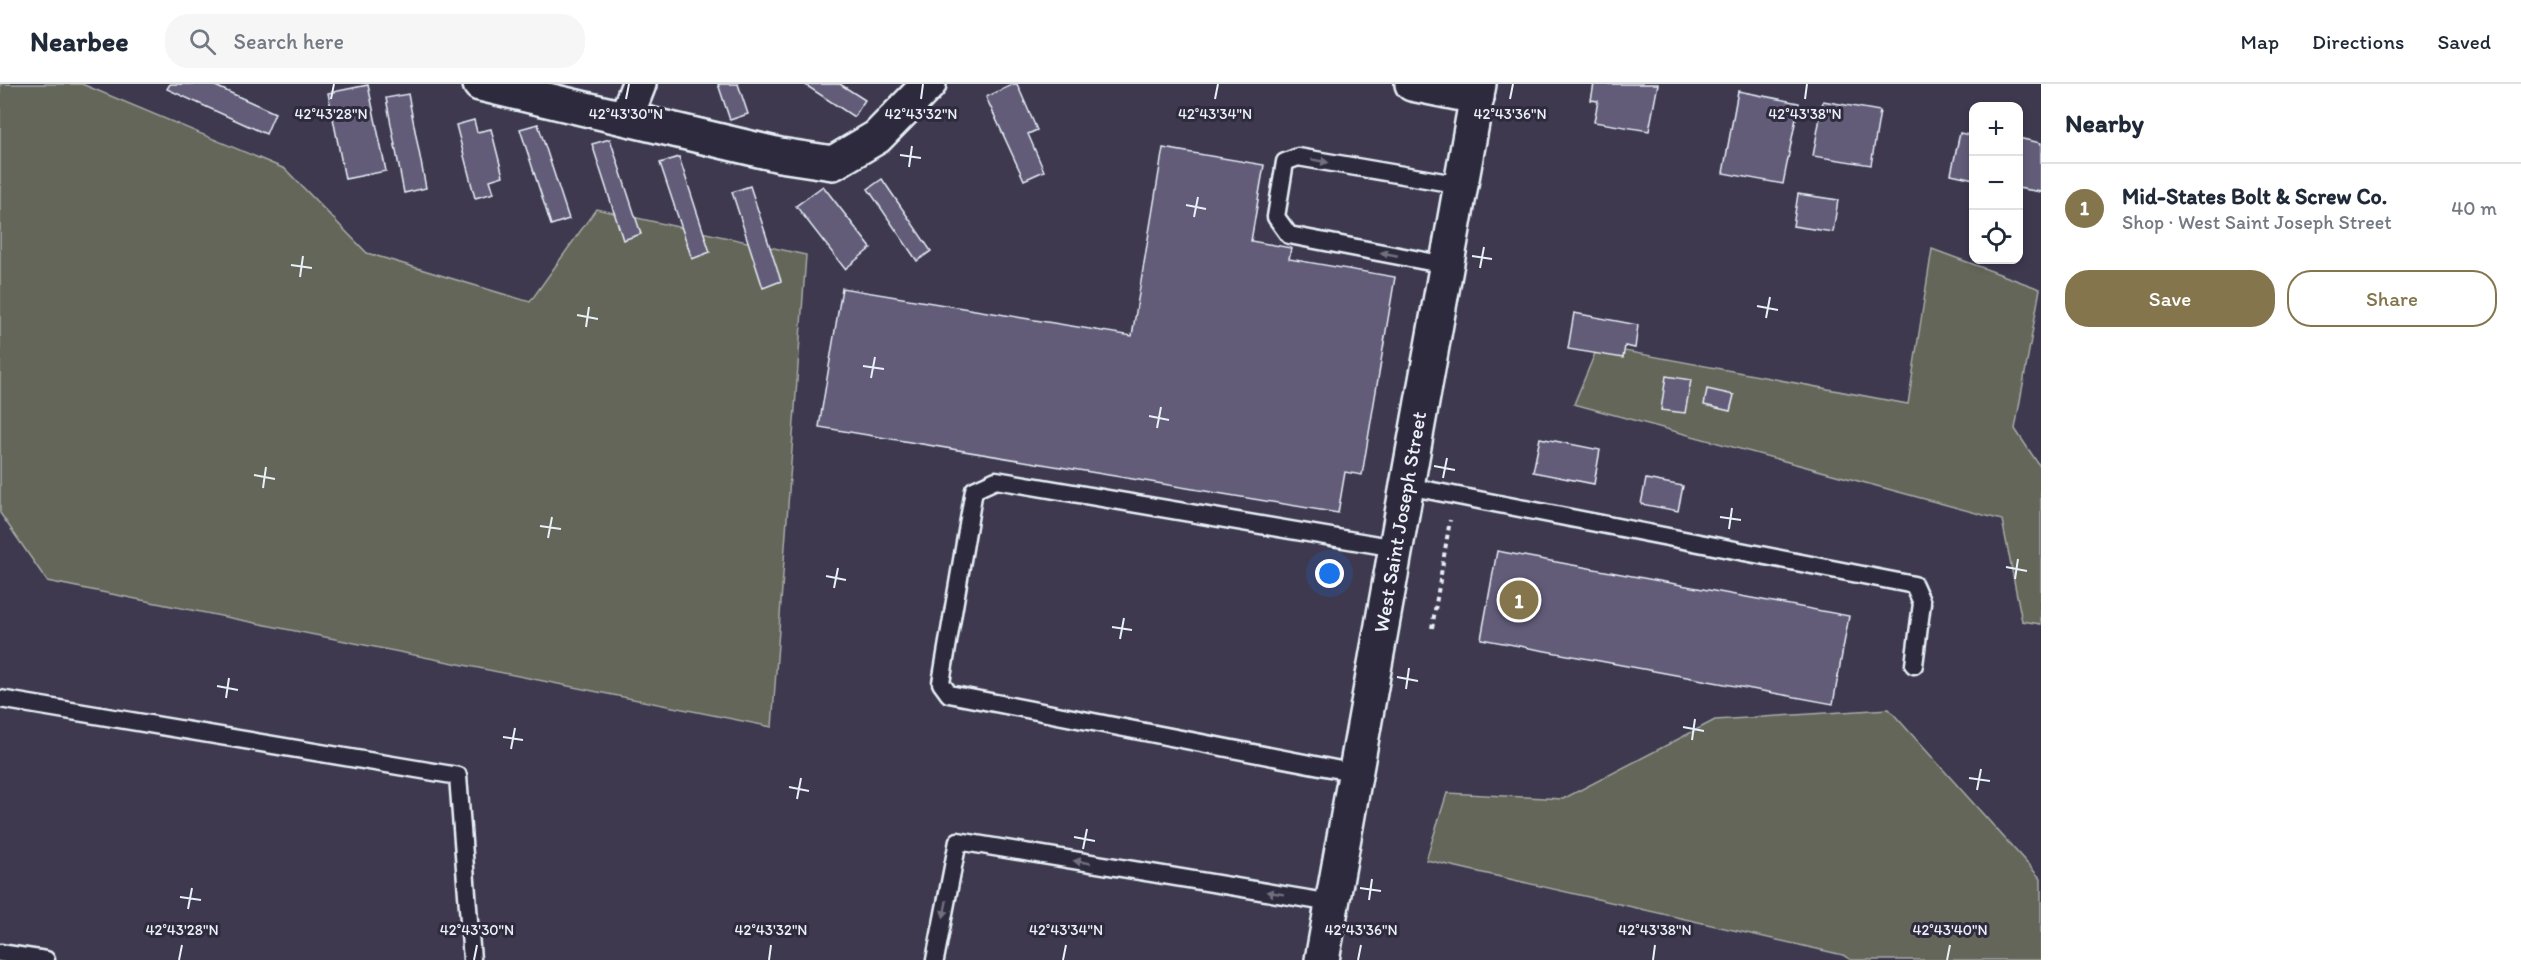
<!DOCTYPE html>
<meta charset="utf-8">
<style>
:root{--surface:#fff;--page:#f6f6f7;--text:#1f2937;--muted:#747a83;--line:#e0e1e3;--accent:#84754c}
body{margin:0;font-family:Itim,sans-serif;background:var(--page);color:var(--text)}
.controls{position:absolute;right:18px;top:18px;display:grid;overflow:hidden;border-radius:12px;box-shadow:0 3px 9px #0003}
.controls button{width:54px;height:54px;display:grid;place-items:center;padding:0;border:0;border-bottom:2px solid var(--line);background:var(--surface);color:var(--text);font:30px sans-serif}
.you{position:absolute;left:1330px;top:490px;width:21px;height:21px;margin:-15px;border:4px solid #fff;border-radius:50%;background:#1a73e8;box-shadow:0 0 0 9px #1a73e833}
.badge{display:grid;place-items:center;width:39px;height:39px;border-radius:50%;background:var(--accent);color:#fff;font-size:20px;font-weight:700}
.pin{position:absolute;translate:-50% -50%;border:3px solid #fff;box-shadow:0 2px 6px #0006}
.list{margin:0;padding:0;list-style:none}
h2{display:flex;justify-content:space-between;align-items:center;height:78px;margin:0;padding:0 24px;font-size:26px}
h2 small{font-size:20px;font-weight:400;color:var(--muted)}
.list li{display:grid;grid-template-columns:39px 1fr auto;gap:18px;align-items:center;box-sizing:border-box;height:90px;padding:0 24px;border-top:2px solid var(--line)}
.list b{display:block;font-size:22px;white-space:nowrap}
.list p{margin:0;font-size:20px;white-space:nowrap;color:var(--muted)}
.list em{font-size:20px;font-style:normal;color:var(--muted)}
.actions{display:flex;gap:12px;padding:18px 24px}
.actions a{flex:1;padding:14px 0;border:2px solid var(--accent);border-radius:24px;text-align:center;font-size:21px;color:var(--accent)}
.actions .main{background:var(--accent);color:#fff}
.icon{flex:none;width:33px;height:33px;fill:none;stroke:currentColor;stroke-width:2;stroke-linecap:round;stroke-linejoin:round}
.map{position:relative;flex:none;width:2041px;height:876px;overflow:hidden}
header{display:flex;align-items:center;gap:36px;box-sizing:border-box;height:84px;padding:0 30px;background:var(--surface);border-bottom:2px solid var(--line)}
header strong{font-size:28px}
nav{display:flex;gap:33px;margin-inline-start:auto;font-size:21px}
.search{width:420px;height:54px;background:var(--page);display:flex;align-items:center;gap:15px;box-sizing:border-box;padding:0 21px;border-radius:24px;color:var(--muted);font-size:22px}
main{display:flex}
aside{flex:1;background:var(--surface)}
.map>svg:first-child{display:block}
</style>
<header>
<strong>Nearbee</strong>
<div class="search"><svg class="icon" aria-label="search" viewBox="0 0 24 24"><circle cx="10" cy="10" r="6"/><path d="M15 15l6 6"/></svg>Search here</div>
<nav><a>Map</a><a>Directions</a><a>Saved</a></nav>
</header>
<main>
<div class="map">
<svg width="2041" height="876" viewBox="0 0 2041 876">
<rect width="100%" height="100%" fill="#3e394f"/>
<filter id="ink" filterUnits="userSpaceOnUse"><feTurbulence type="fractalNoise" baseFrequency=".0167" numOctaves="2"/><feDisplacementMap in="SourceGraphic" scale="12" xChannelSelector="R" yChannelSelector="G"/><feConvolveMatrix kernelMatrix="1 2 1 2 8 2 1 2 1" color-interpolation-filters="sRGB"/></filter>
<g filter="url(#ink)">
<!-- green -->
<path fill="#646658" stroke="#a6aca8" stroke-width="1.5" d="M0,0H82L285,85L367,169L530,218L596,125L806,171L772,643L47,497L0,429Z
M1932,165L2040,205L2015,345L2041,384V540L2022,537L2002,436L1574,320L1598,262L1908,320Z
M1889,625L2041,795V876H1851L1843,871L1426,776L1447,709L1563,715L1715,636Z"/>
<!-- building -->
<path fill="#625b79" stroke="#e8f1f8" stroke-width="1.5" d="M170,0H211L275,29L266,50L167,5Z
M718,0H738L748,30L730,36Z
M804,0H840L865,16L854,33Z
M1014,0H1017L1037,46L1028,50L1044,87L1024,96L986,13Z
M1594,0H1658L1649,47L1594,38L1598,17L1591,16Z
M368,1L386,87L345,95L328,9Z
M1738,7L1799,19L1783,100L1723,89Z
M408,10L426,104L404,109L386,14Z
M1823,17L1880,27L1871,81L1813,72Z
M474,36L477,48L491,45L503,92L490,96L494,109L475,114L456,41Z
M538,40L569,135L551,141L520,45Z
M1960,49L1974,52V95L1951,90Z
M2018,54L2041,59V108L2018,104Z
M610,55L641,150L623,156L592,60Z
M1163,64L1264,81L1251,157L1291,164L1289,175L1395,193L1362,391L1345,388L1338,429L819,343L842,204L1132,252Z
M679,73L710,168L692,175L660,79Z
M882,95L931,167L917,177L868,105Z
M750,102L781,197L763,204L732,108Z
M823,102L871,164L845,185L796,122Z
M1798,110L1838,116L1833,148L1793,142Z
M1574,229L1638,241L1635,264L1625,262L1623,274L1568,265Z
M1666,292L1691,296L1685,329L1661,326Z
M1707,305L1734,311L1730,327L1704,321Z
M1540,354L1600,366L1594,400L1533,388Z
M1646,395L1683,402L1678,427L1641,420Z
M1497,467L1849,532L1833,620L1481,555Z"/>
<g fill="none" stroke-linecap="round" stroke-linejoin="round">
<!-- service casing -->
<g stroke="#e8f1f8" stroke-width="21">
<path id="service" d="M1446,181L1289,151L1276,133L1285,78L1298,73L1461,101
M1407,402L1914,501L1922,519L1914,581
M0,615L458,692L472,876
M1356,689L949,610L941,599L974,406L996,396L1396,464
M0,869L46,876
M935,876L958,757L1332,819"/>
</g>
<!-- minor casing -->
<g stroke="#e8f1f8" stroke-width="38">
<path id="minor" d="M480,0L780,71L833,79L877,53L929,0
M1412,0L1477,13
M626,33L639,0"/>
</g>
<!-- tertiary casing -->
<g stroke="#e8f1f8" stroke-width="38">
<path id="tertiary" d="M1322,876L1479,0"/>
</g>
<!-- path -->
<path stroke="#e8f1f8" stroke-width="4" stroke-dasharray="4.5 4.5" stroke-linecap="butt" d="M1432,544L1450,436"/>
<!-- service -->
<use href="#service" stroke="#2f2a3d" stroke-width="16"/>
<!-- minor -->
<use href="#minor" stroke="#2f2a3d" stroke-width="33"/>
<!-- tertiary -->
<use href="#tertiary" stroke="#2f2a3d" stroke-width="33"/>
</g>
<!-- one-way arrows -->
<defs><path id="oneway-solid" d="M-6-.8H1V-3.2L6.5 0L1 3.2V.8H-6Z" transform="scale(1.5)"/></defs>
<g fill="#70707e">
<use href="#oneway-solid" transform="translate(1320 77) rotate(10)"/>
<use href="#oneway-solid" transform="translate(1389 170) rotate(-169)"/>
<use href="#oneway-solid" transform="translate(1082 778) rotate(-171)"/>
<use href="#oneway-solid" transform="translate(1275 809) rotate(-171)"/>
<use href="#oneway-solid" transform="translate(945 825) rotate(101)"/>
</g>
</g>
<!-- ticks -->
<path fill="none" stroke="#e8f1f8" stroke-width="2" d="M331,15L334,0M626,15L629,0M921,15L923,0M1215,15L1218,0M1510,15L1513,0M1805,15L1807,0M900,71L921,74M909,83L912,62M1186,121L1206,125M1194,133L1198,113M1472,172L1492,175M291,181L312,184M1480,184L1484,163M300,193L303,172M1757,222L1778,226M577,231L598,235M1766,234L1770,213M586,243L589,223M863,282L884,285M871,294L875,273M1149,332L1169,336M1157,344L1161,323M1434,382L1455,386M254,391L275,395M1443,394L1447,374M263,404L266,383M1720,433L1741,436M540,442L561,445M1729,445L1732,424M548,454L552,433M2006,483L2027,487M826,492L846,496M2015,495L2018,475M834,504L838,484M1112,543L1132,546M1120,555L1124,534M1397,593L1418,597M217,602L238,606M1406,605L1409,584M226,614L229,594M1683,643L1704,647M503,653L523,656M1692,656L1695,635M511,665L515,644M1969,694L1990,697M789,703L809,707M1977,706L1981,685M797,715L801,694M1074,753L1095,757M1083,765L1087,745M1360,804L1381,807M180,813L201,816M1369,816L1372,795M188,825L192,804M179,876L182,861M474,876L477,861M769,876L771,861M1063,876L1066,861M1358,876L1361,861M1653,876L1655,861M1947,876L1950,861"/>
<g text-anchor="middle" stroke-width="6" stroke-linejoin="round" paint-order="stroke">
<!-- street labels -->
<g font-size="21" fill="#e8f1f8" stroke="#2f2a3d">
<text transform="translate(1400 438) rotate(-80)" y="7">West Saint Joseph Street</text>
</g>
</g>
<g font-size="15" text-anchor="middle" fill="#e8f1f8" stroke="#2f2a3d" stroke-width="6" stroke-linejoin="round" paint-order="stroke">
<text x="331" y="35">42°43'28"N</text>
<text x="626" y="35">42°43'30"N</text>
<text x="921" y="35">42°43'32"N</text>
<text x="1215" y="35">42°43'34"N</text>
<text x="1510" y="35">42°43'36"N</text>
<text x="1805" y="35">42°43'38"N</text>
<text x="182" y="851">42°43'28"N</text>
<text x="477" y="851">42°43'30"N</text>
<text x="771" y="851">42°43'32"N</text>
<text x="1066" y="851">42°43'34"N</text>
<text x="1361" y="851">42°43'36"N</text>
<text x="1655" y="851">42°43'38"N</text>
<text x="1950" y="851">42°43'40"N</text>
</g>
</svg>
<div class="controls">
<button>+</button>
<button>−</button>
<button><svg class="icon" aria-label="locate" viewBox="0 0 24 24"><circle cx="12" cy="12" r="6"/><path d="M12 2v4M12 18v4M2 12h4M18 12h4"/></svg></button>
</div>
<div class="you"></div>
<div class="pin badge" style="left:1519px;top:516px">1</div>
</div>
<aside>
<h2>Nearby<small></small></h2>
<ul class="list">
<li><span class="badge">1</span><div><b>Mid-States Bolt &amp; Screw Co.</b><p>Shop · West Saint Joseph Street</p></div><em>40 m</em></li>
</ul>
<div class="actions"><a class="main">Save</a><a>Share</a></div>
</aside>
</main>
